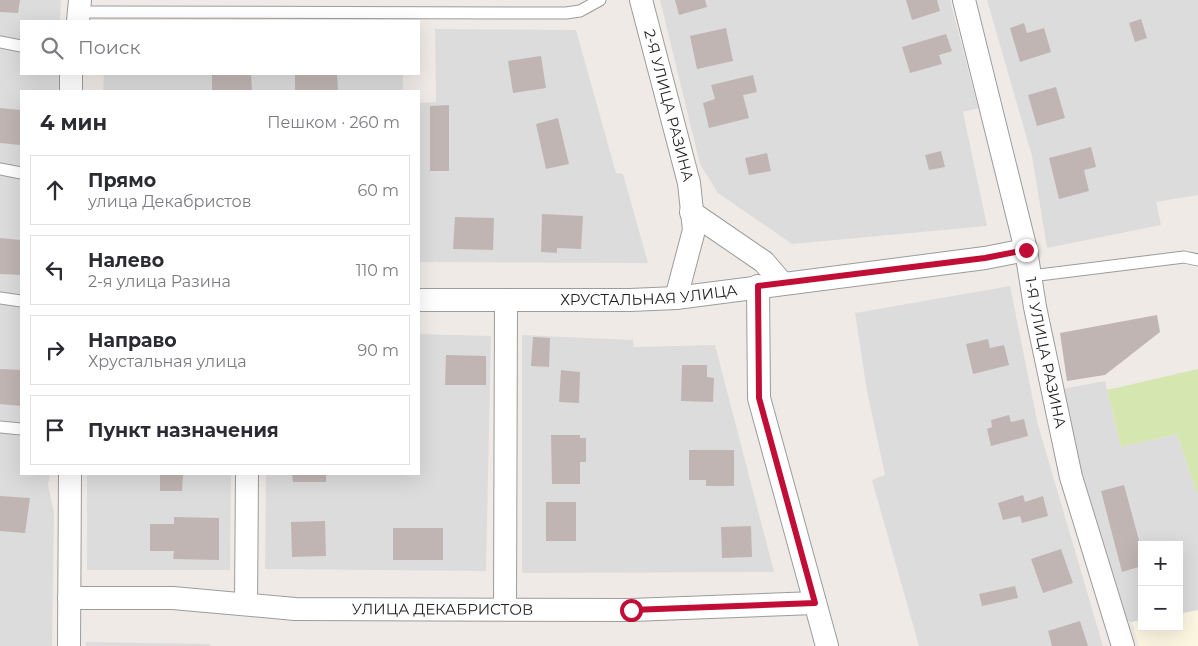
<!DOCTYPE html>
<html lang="ru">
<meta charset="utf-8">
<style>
:root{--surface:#fff;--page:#f2f2f3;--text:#2b2b33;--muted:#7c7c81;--line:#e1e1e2}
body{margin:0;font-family:Montserrat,sans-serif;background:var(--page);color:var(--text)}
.controls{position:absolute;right:15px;bottom:15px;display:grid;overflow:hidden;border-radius:0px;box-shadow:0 5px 20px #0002}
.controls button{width:45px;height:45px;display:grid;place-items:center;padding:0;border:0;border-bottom:1px solid var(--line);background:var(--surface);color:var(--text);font:25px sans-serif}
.stop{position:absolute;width:15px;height:15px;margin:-11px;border:4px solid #c00e36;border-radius:50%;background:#fff}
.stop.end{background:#c00e36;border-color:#fff;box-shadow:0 1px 5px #0008}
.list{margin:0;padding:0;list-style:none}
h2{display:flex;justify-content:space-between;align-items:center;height:65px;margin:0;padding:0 20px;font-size:21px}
h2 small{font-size:16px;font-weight:400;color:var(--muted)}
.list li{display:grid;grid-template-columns:32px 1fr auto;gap:15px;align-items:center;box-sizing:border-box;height:70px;margin:0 10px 10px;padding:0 10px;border:1px solid var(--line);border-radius:0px}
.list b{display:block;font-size:19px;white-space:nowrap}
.list p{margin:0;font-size:16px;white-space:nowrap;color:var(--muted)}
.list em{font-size:16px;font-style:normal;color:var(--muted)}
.icon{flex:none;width:28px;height:28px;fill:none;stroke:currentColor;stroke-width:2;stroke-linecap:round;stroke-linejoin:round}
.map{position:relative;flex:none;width:1198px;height:646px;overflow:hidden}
.search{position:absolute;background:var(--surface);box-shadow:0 5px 20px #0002;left:20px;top:20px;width:400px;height:55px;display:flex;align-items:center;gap:12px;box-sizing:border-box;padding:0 18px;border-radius:0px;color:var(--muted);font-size:19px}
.panel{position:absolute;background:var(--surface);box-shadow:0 5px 20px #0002;left:20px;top:90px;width:400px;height:385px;border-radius:0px}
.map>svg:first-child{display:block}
</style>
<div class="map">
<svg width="1198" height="646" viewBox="0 0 1198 646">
<rect width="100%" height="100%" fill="#efeae6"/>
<!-- residential -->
<path fill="#dddcdc" d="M0,0H61L60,21H21V74H60L59,91H21V474H50L48,485L54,512L52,646H0Z
M660,0H950L978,108L963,112L987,226L792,244L718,193L700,164Z
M987,0H1198V195L1156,202L1161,225L1047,248L1032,156Z
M435,29L576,30L616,173L623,174L648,263L419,262V103L436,102Z
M104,74H403V91H103Z
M1010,286L1038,425L1103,646H919L872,480L885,475L867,391L855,313Z
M419,334L491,336L486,571L265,569L266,474H419Z
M522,335L633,340L634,347L715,345L774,572L522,573Z
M1105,381L1121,447L1177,434L1198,496V610L1179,614V545H1142V620L1132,622L1125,620L1081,474L1062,389Z
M87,474H231L230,570H87Z
M86,642L210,644V646H86Z"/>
<!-- education -->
<path fill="#fdf7e2" d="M1198,610V646H1139L1132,622L1142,620V627H1179V614Z"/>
<!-- grass -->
<path fill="#d6e6b0" d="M1198,369V496L1177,434L1121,447L1107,390Z"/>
<!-- building -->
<path fill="#c0b5b3" d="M0,0H20L18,13L0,12Z
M675,0H705L707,7L679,15Z
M906,0H937L940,11L912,20Z
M1141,19L1147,38L1135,42L1129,23Z
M1024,23L1027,33L1044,28L1051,52L1020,62L1010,28Z
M726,28L733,61L697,69L690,36Z
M946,34L952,51L939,55L942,64L910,73L902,47Z
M541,56L546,88L513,93L508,61Z
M212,74H251L252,91H212Z
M295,74H337L338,91H295Z
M753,75L757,92L743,95L749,118L709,128L703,103L715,99L711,85Z
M1056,87L1065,118L1037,126L1028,95Z
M449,105V171H430V106Z
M0,108L21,110V145L0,143Z
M558,118L569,164L546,169L536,124Z
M1091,147L1096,167L1084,170L1089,191L1059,199L1049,158Z
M941,151L945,167L929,170L925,155Z
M767,153L771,171L749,175L745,158Z
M542,214L583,216L581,249L557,248V253L541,252Z
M455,217L494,218L493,250L453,249Z
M0,238L21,240V275L0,274Z
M1157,315L1160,332L1105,375L1067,381L1060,333Z
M533,337L550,338L549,367L531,366Z
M988,339L990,348L1004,345L1009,365L973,374L966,344Z
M446,355L486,356V385H445Z
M682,365H707V377L714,378L713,402L681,401Z
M0,369L21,370V406L0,404Z
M561,370L580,372L579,403L559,402Z
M1009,415L1011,422L1024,419L1028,436L991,446L987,429L992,427L991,420Z
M551,435H580V438H586V462H580V484H552Z
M689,450H734V486H706V480H689Z
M160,474H183L182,491H160Z
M292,474H326V482H293Z
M1124,485L1142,551V566L1122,572L1101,491Z
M1023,495L1025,502L1043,496L1048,516L1022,523L1020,516L1003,520L998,503Z
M0,496L30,498L25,533L0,531Z
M546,502H576V541H546Z
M174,517L219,518V560L173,559L174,551H150V524H174Z
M325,521L326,556L292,557L291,522Z
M751,526L752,557L722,558L721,527Z
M393,528H443V560H393Z
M1061,549L1073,583L1043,593L1031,559Z
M1015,586L1018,598L982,606L979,594Z
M1080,621L1088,646H1052L1048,631Z"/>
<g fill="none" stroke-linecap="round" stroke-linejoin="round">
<!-- service casing -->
<g stroke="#9c9c9c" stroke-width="13">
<path id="service" d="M80,12L566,13L580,11L600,0
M0,42L21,46
M0,169L21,173
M1031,276L1184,257L1198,260
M0,298L21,301
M0,427L21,429"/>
</g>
<!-- minor casing -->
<g stroke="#9c9c9c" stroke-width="24">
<g id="minor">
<path id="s1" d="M641,0L689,183L694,230L676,298"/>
<path id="s2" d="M964,0L1026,250L1035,307L1071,477L1123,646"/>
<path d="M78,21L80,0"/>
<path d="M71,91V74"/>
<path d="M691,212L764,262L782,283"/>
<path d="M758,286L759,398L827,646"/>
<path id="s3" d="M419,300H630L676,298L985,258L1026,250"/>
<path id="s4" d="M69,598H173L295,609L631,610L815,603"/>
<path d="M246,604L247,474"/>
<path d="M505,609L506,300"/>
<path d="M69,646L70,474"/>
</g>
</g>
<!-- service -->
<use href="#service" stroke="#fff" stroke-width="11"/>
<!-- minor -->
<use href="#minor" stroke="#fff" stroke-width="22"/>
</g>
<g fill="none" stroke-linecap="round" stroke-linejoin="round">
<!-- route -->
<path stroke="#c00e36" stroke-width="6" d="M631,610L815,603L759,398L758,286L985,258L1026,250"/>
</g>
<g text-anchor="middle" stroke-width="4.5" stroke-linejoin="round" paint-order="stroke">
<!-- street labels -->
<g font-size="15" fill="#1f1f1f" stroke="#fff">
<text dy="5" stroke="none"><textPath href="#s1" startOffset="109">2-Я УЛИЦА РАЗИНА</textPath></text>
<text dy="5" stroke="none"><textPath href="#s3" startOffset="230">ХРУСТАЛЬНАЯ УЛИЦА</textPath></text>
<text dy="5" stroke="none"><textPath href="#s2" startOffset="362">1-Я УЛИЦА РАЗИНА</textPath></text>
<text dy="5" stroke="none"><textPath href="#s4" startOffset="374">УЛИЦА ДЕКАБРИСТОВ</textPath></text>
</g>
</g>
</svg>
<div class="controls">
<button>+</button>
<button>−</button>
</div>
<div class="stop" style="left:631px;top:610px"></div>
<div class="stop end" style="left:1026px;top:250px"></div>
<div class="search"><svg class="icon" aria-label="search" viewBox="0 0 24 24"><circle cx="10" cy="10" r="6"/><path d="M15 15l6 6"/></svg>Поиск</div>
<section class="panel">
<h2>4 мин<small>Пешком · 260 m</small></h2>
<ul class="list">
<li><svg class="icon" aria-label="ahead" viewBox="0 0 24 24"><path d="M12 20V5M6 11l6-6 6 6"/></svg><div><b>Прямо</b><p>улица Декабристов</p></div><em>60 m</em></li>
<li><svg class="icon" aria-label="left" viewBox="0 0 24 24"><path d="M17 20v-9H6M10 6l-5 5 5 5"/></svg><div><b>Налево</b><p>2-я улица Разина</p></div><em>110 m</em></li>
<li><svg class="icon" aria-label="right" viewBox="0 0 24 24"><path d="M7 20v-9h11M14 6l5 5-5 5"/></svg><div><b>Направо</b><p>Хрустальная улица</p></div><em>90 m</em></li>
<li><svg class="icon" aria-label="arrive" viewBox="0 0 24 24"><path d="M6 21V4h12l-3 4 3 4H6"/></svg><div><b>Пункт назначения</b></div></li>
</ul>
</section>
</div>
